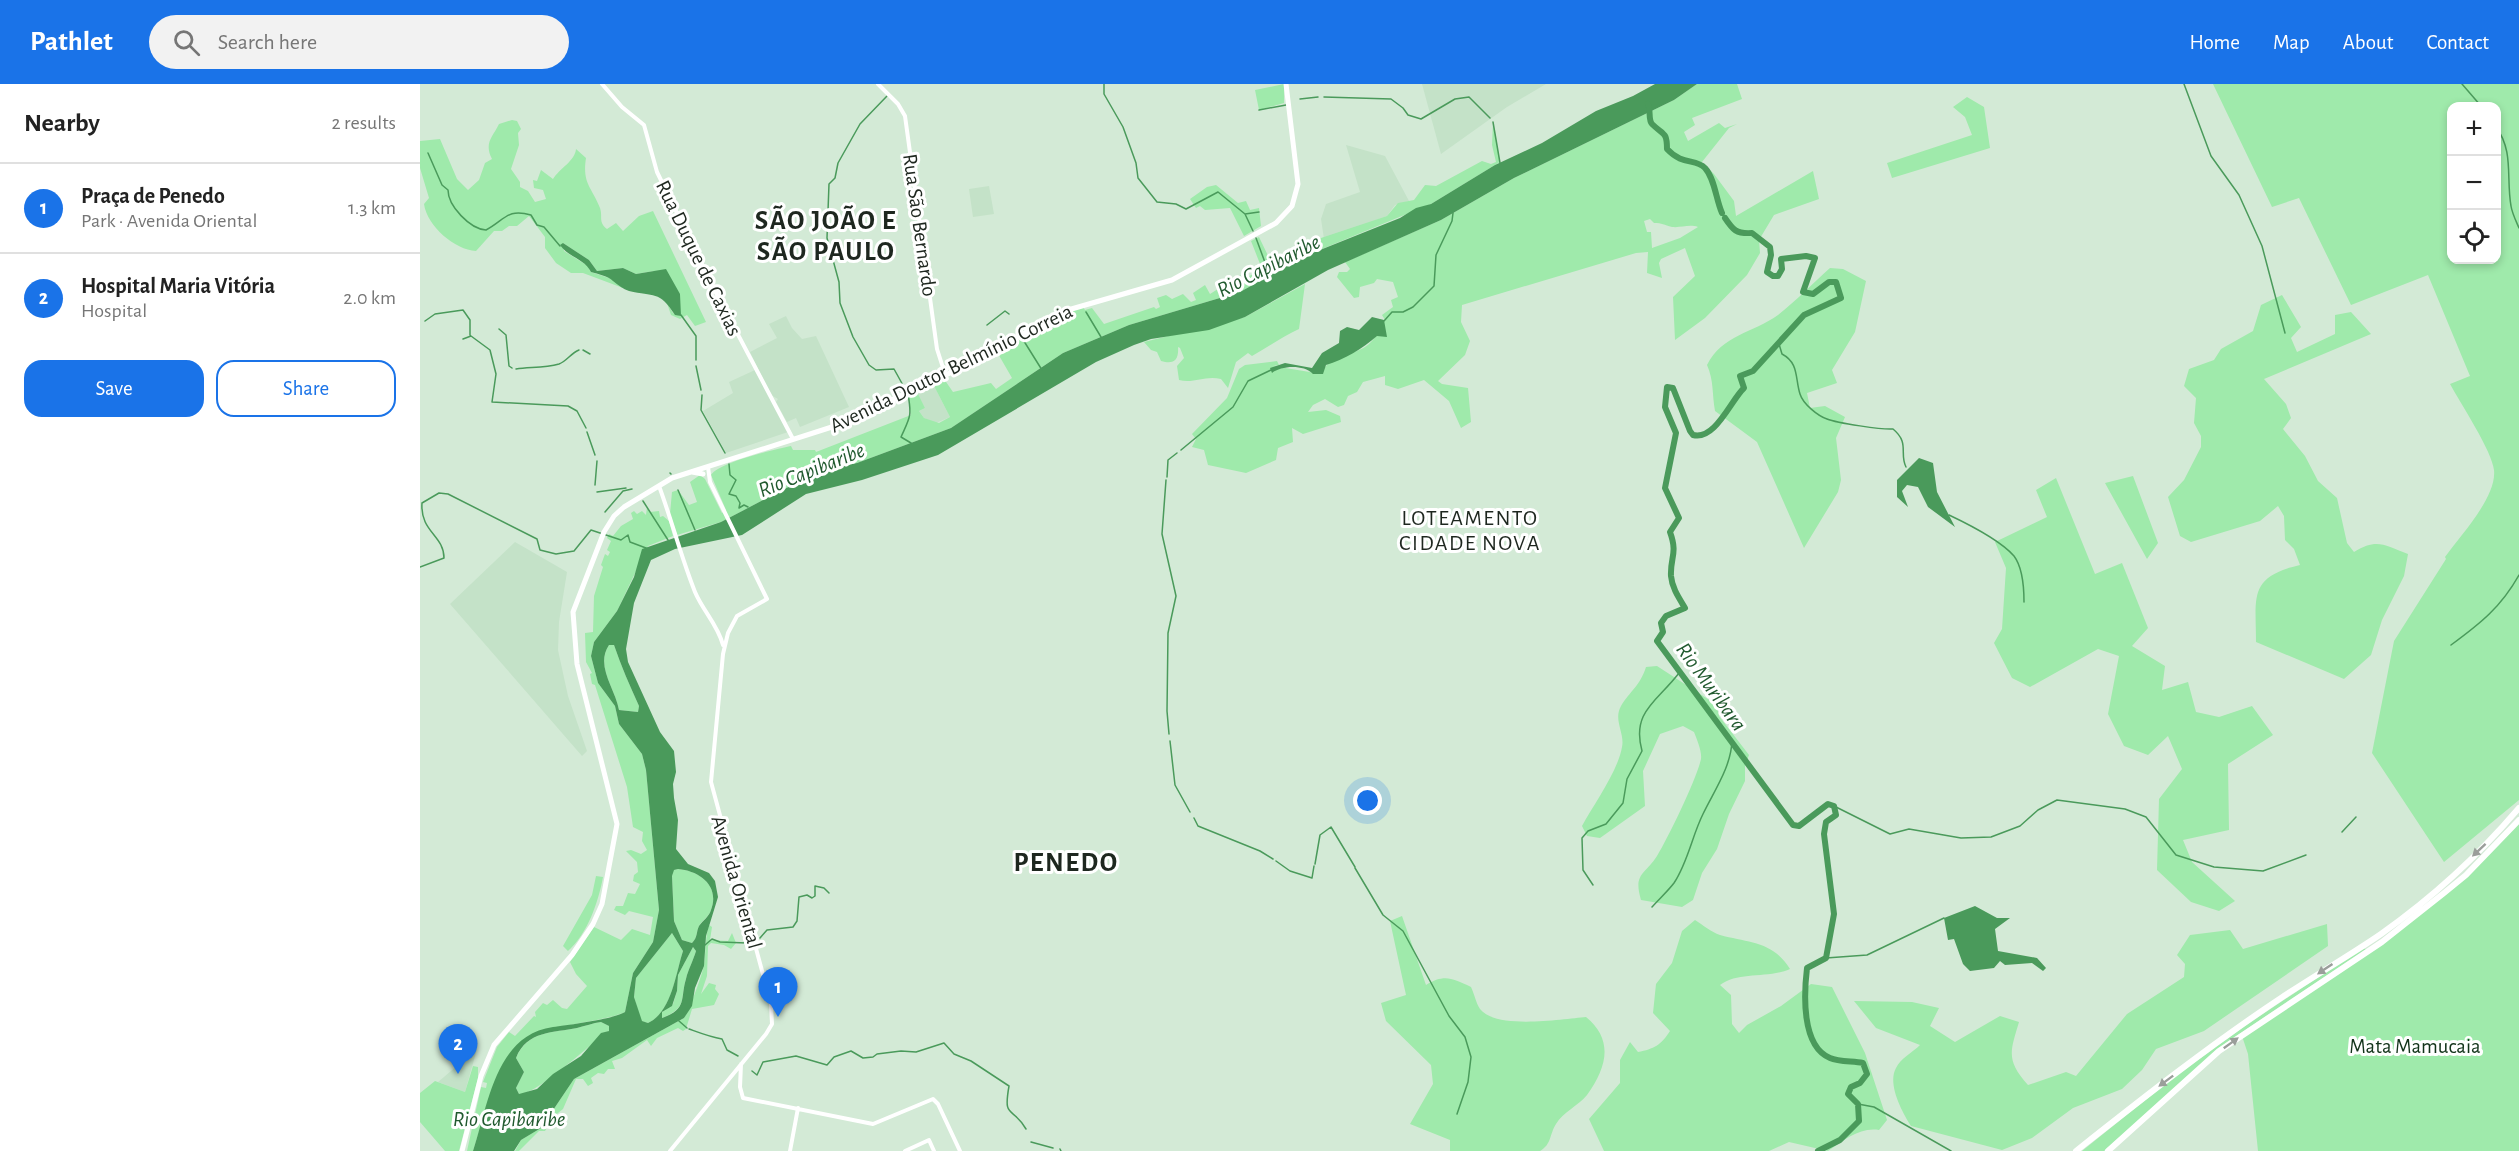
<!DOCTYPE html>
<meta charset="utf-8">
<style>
:root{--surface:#fff;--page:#f2f2f2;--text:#222;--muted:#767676;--line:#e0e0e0;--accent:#1a73e8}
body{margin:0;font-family:"Alegreya Sans",sans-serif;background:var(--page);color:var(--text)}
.controls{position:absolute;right:18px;top:18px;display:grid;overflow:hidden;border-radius:12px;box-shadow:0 3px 9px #0003}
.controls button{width:54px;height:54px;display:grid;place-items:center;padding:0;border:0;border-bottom:2px solid var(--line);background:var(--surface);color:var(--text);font:30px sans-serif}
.you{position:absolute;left:948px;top:717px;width:21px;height:21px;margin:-15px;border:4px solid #fff;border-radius:50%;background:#1a73e8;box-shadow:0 0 0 9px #1a73e833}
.badge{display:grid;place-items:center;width:39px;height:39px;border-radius:50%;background:var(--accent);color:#fff;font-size:20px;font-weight:700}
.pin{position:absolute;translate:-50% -50px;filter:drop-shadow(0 2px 3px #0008)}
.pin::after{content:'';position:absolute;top:32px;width:21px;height:18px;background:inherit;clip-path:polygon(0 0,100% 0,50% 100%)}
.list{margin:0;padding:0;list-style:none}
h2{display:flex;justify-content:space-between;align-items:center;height:78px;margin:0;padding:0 24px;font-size:26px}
h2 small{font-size:20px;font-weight:400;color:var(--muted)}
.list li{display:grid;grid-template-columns:39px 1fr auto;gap:18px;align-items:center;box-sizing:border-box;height:90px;padding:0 24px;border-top:2px solid var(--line)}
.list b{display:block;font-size:22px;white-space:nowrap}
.list p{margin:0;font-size:20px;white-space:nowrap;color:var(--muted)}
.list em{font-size:20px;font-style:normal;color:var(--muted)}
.actions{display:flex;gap:12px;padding:18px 24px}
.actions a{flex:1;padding:14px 0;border:2px solid var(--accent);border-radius:18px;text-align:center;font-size:21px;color:var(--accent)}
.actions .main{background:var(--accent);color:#fff}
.icon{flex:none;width:33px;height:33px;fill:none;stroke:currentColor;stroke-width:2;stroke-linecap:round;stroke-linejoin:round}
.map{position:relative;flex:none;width:2099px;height:1067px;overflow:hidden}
header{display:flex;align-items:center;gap:36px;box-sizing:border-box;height:84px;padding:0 30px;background:var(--accent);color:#fff}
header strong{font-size:28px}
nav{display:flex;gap:33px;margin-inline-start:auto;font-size:21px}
.search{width:420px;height:54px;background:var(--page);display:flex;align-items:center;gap:15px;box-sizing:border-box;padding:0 21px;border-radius:33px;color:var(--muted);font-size:22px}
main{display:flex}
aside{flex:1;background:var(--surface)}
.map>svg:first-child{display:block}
</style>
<header>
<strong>Pathlet</strong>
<div class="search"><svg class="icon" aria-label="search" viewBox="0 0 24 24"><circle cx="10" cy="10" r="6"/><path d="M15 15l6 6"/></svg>Search here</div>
<nav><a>Home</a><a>Map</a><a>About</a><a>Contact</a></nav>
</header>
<main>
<aside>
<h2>Nearby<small>2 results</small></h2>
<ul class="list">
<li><span class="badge">1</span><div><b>Praça de Penedo</b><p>Park · Avenida Oriental</p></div><em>1.3 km</em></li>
<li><span class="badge">2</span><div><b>Hospital Maria Vitória</b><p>Hospital</p></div><em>2.0 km</em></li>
</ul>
<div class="actions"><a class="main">Save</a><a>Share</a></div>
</aside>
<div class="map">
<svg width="2099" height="1067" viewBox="0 0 2099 1067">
<rect width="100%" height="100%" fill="#d3ead6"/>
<!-- built -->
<path fill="#c4e2c8" d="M1002,0H1126L1087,23L1021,70Z
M926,61L965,72L989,117L975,121L967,132L904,155L901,135L906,120L940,108Z
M569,102L574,130L553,133L549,105Z
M366,232L372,244L382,255L396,252L429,323L380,343L376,334L367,338L356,318L358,315L351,311L330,268L357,254L349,240Z
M335,286L368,348L306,369L283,327L313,309L309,298Z
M513,300L530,333L516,339L504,334L499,327L505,324L496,308Z
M95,458L147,488L139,538L138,566L148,612L167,667L162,672L30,520Z
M57,965L45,1008L18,998Z"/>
<!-- green -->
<path fill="#9feaab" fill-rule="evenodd" d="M864,0V19L839,26L835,6Z
M1277,0H1317L1322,15L1272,34L1275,41L1264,48L1268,57L1299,39L1305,44L1317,40L1309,44L1278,83L1284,80L1294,90L1314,117L1316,132L1393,87L1399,115L1354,131L1339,156L1340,169L1327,191L1285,234L1255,256L1253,213L1275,192L1265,164L1241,175L1239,179L1242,194L1227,189L1228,168L1216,169L1042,221L1041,238L1050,257L1045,271L1018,297L1022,300L1048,304L1051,338L1041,344L1029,317L1004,296L978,305L965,301V292L943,298L937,308L928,312L924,321L918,323L905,315L893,321L888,328L906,326L920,332L921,338L883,350L872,344L873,358L858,364L856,376L826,389L788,381L784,366L772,363L776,355L772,350L807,314L819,285L825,281L857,277L859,281L853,282L902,290C906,271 936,272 949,260C956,254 960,245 965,236L962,231L973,223L971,216L978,213L973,198L957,195L954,199L940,203L939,213L934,214L917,193L919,188H927L930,185L925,178L1021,136L1094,94L1254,16ZM1230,135L1234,139C1242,139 1244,141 1252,143C1261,144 1269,140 1278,143L1260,154L1232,164L1231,148H1227L1224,137Z
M1793,0H2099V716L2024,778L1952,669L1974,557L2026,475L2025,473C2040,452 2077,413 2074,386C2072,367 2041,320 2030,300L2050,292L2008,191L1931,221L1879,114L1852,123ZM2032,22H2076V176H2032Z
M1547,13L1564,23L1570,64L1472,94L1467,79L1552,51L1545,33L1533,23Z
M92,36L97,37L101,45L98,49L99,61L91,85L100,98V103L108,107L115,118L126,115L123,106L114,104L113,96L117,97L121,86L133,95C140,84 155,77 156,65L166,74C162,100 172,103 180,124C183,133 178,138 187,145L196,139L203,147L219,132L233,127L286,238L275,242L267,231L260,235L251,231L247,219L253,229L261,232L234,187L216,190L203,184L177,187L169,176L143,159L144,167L168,182L171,188L192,195L203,204L163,189H151L136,179L125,164V153L109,132L97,142H89L82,147H74L56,167C35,166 7,142 4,120L9,114L0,84V57L20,55L37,95L48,106L59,96L65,79L72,75C64,59 72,54 79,40Z
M1073,38L1080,78L1011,120L885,172L820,208L709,241L643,269L531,344L437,379L399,387L301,438L257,451L250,430L252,408L258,406L269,421L277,418L270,398L280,391L285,395L302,429L306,426L291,391C299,378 353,366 371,362L373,366H395L396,368L491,331L488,310L496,306L505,324L499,327L504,334L519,339L530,333L513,300L524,295L533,308L571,299L576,305L592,294L577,268L621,242L624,249L633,245V242L628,237L663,223L665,226L672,224L684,240L734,223L736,225L740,223L737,214L746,211L752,215L763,210L771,218L776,216L773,209L785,201L790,210L820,191L824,195L842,185L831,157L839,153L853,182L879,168L889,158L967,132L978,119L994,116L1005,101L1016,102L1062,77L1071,80L1076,78L1072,61Z
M796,101L818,119L826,117L830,126L839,124L841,142L824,152L810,124L785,126L780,122L776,124L770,115L787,103Z
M1410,184L1423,185L1446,197L1435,248L1412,286L1417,299L1387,309L1390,324L1405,322L1425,333L1416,354L1421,396L1418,408L1384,464L1337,358L1295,327C1292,310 1294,297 1287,281C1302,251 1333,249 1358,231C1376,217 1393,199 1410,184Z
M885,200L879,245C862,253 848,263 832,272L828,269L816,278L808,304L801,295C785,291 774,300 759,296L757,282L764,274L760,264L758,263C759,276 754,281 741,277L737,268L731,266L724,258L825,233Z
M1862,211L1881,243L1871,254L1877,268L1915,250V231L1931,228L1951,250L1844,295L1866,320L1871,334L1863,345L1885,372L1898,397L1917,414L1927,459L1934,468C1957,454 1964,461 1988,470L1984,492L1962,536L1951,571L1924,595L1836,558C1836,513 1828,493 1880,481L1874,465L1865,456L1864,432L1858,422L1840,437L1771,458L1760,452L1748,413L1764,396L1781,363V352L1774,339L1776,314L1764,302L1769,285L1794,276L1801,265L1833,247L1841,221Z
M1713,392L1738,459L1727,475L1685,399Z
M1636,394L1675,490L1702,479L1728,544L1712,562L1745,582L1742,606L1768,598L1776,628L1799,633L1832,622L1853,651L1808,680L1809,746L1763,756L1772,778L1815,817L1799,827L1771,818L1737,786L1739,715L1762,685L1748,652L1728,671L1704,662L1688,630L1699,572L1678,565L1610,603L1592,594L1574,559L1582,545L1586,484L1575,458L1627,433L1616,406Z
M227,423L230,428L239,427L240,433L243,432L249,437L253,452L228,462L197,527L174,558L171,572L178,599L195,622L199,640L222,670L226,686L239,826L233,858L213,889L205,928C197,933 151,941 138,943C78,951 69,1019 53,1067H47L61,1003L66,1004L67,999L63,998L77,963L89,948L95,952L114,932L116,933L115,928L123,919L127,921L133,916L142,924L147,925L167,902L156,890L150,878L174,843L201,856L212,845L230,851L233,833L209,827L205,831L194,826L196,822H203L208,809L215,810L220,800L213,797L214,791L218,788L217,778L206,767L211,766L221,770L227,766L222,757L223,748L213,743L207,703L175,601L172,600L170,590L172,589L166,578L165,549L173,548L174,512L183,483L181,481L185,470L188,472L190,468L187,466L191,457L187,454L189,450L193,452L201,442L213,435L211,429L214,427L217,430L222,427L226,431Z
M189,561H194C201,582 210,602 219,622L218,628L199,626C195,604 175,582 189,561Z
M1237,582L1297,621L1299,632L1329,671L1325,682V697L1309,730L1297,765L1282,789L1273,816L1262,823L1221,816C1213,789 1225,791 1237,772C1248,754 1277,694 1281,675C1282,667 1277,656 1274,648L1263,642L1240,650L1223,687L1225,722L1180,754L1167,752L1162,742C1174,720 1198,687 1202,663C1205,649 1193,636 1201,622C1210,607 1220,602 1226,583Z
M2099,733V1067H1838L1828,970L1822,952C1919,887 2022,823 2099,733Z
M258,785C280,787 300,802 291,826C289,833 282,836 279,842C276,848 278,853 272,859L262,856L254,837L252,792L253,786Z
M176,792L183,793C178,819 168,849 148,867L143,862L172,811Z
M982,832L1006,901C1024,890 1032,894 1051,903C1054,909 1056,919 1060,925C1076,946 1143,935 1166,933C1194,956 1187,983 1167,1011C1158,1022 1143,1028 1136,1040C1129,1051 1132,1060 1120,1067H1030V1056L990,1040L1013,1000L1011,981L966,937L961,919L986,911L970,837Z
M1275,836C1283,841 1291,848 1300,851C1329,859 1353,857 1370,885C1347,895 1319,887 1300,901L1311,911L1312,940L1319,949L1327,941L1361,922L1391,900L1412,903L1445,969L1467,1036L1459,1046C1440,1043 1424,1056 1408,1067L1369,1058L1349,1067H1184L1169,1035L1200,999V976L1210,958L1218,968C1234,965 1241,961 1250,947L1233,929L1236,900L1252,879L1262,847Z
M1907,840L1908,862L1784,947L1736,965L1722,986L1702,1005L1653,1024L1612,1054L1582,1066L1491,1042C1482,1028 1467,1000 1476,984C1480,975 1493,968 1500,961L1456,944L1434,917L1492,918L1519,924L1510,942L1535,958L1580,932L1599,938C1590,968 1586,976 1608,1001L1646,988L1656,992L1707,930L1764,893L1765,880L1757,871L1770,851L1810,846L1823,865Z
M289,841L292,843L290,856L308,857L312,849L316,859L311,865L304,861L291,859L288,862L287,892L281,910L289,899L296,901L295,905L299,910L294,921L272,925L266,945L263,947L258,944L237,954L231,962L227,956L202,974L192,977L195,985H188L184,990L178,989L171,994L173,999L168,1002L163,995H156L143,1025L133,1033L125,1047H119L99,1067H95L101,1056L121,1044L154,995L264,934C269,926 283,890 284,880C286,866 285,854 289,841Z
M252,849L263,867C256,889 252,928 228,939L221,937L214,913L216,894Z
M273,863L276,867C273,877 268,886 266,895C260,914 268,924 242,934V928L253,920L257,907L258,891Z
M1942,864L1946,865L1806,959L1684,1067H1662L1749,997L1825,942Z
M181,938L189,942V947C172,958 116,1012 99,1010L96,1004L104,988L96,974C108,946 133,949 157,944C165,942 173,939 181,938Z
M53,982L58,983V994L39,1067H25L0,1038V1009L15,997L45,1008Z"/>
<!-- water -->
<path fill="#4a9a5b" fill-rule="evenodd" d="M1235,0H1277L1254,16L1094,94L1021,136L908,186L825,233L789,246L731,255L714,261L676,278L518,371L442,396L386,410L322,451L255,465L231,476L214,519L206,565L208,578L240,648L254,667L256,688L253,700L254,714L258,736L256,765L268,780L289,789L295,797L298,813L286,852L284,882L275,904L272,922L264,934L154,995L121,1044L101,1056L94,1067H53C68,1022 75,951 133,943C149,941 194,935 205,928L213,889L233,858L239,826L226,686L222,670L199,640L195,622L178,599L171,572L174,558L197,527L214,493L222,465L301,438L399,387L437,379L531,344L643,269L709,241L820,208L885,172L980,134L996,124L1011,120L1075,81L1122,59L1176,27L1213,12ZM189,561H194C201,582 210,602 219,622L218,628L199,626C195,604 175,582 189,561ZM258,785C280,787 300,802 291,826C289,833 283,836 279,842C276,848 278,853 272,859L262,856L254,837L252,792L254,786ZM252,849L263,867C256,888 252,928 228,939L222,937L214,913L216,894ZM273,863L276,867C273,877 268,886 266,895C260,914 268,925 242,934V928L252,922L257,907L258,891ZM181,938L189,942V947L181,949L161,972L133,990L117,1005L99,1010L96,1004L104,988L96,974C107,946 134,949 157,944C165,942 173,939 181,938Z
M143,159L169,176L177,187L203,184L216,190L246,185L260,210L261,232L255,231C239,206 234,213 209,207C203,205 198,201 193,197C188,192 178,190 171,188C165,175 148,173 140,161Z
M952,233L964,236L967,253L957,252C943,264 924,276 906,281L903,290H893C883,280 861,282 852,289L850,284L865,279L892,284L902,269L919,259L920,247L927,243L939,246Z
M1499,374L1513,379L1517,408L1535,443L1508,423L1498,403L1487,401L1482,407L1488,423L1477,413V396Z
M1555,822L1577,834H1590L1575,845L1578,867L1617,874L1626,884L1623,887L1612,879L1585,881L1580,877L1574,884L1550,887L1543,880L1534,855L1528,856L1524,834Z"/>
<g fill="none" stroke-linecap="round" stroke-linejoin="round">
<!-- stream -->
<path stroke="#4a9a5b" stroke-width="1.5" d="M684,0V10L703,43L716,79L718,94L737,118L756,120L766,125L798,108L825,130L833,147
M1764,0L1791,72L1819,111L1842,162L1865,249
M2042,0L2061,22
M467,12L440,40L418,79L415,94L409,100L407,154L419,198L420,219L433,253L449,281L456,286L474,285L484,303
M904,13L971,15L983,24L988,31L1001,35L1035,15L1049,13L1070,34
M880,15L898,13
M839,26L866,21
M1073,38L1080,79
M2076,43C2094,67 2086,94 2091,122C2092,129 2096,137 2099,144
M8,69L22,101L28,106C28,122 50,145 66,146C85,136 87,124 111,131L117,141L124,143L140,162
M825,130L839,128
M836,154L850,192
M666,228L681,253
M261,231L276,252V276
M5,237L15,230L43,226L50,236V251
M964,237L972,228H983L993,223L1014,202L1016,171L1032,137L1033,129
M567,241L585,227L589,230
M79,245L86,251L89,282L92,284
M602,254L622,286
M43,255L51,252L70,266L76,290L72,318L148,322L157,327L166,344
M1359,260L1362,270C1379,279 1375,294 1380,310C1383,320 1398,332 1407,335C1417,339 1463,346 1473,345C1490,359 1479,369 1486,383
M163,266L170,270
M276,282L281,306
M96,285C110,283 124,284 139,280C147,277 151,269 159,266
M488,310C492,333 490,333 481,353L491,359
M282,311L281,326L305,369
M167,348L175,371
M761,366L813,323L828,297L851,286
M309,380L310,391L316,396L309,410L316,412L320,419L319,424L324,421L328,423
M250,389L251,390
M747,393L748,376L757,369
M746,396L742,450L756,512L748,549L747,627L749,650
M175,401L177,377
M258,406L275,446
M177,408L206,404
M223,417L248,456
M185,428L203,407L212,405
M1529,431C1548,440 1580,456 1594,472C1603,484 1604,504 1604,518
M0,483L24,474C24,451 0,448 2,419L19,409L28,410L117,455L120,466L136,470L154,467L171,446L201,456L208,451L210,458L226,464
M2031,561C2061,539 2081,523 2099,491
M750,657L755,701L770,728
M1414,722L1470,750L1489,745L1541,754L1571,753L1600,742L1618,726L1637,716L1705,725L1726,733L1756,771L1794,783L1843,787L1886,771
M774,734L778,742L840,767L853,775
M1922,748L1936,733
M856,777L870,787L892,794L894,782
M895,780L900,751L911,743L935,783
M935,784L963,831L983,847L1029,932L1045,953L1051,973L1048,998L1037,1030
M1173,801L1163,786L1162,754L1168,747L1186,740L1203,719L1207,695L1222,667C1211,627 1238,617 1259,589
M1232,823C1239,815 1248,807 1254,799C1268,778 1272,752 1283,730C1294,707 1311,683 1312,657
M340,854L347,846L373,843L377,837L379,813L387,811L392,814L395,812V802L404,804L409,809
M285,861L292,855L300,858L327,859
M1406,874L1447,871L1524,834
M259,937L267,944
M269,945C280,949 290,953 302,955L307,966L318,972
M332,987L337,991L343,978L376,972L407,981L414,973L431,967L443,974L453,973L457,970L481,967L496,968L524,959L534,970L551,977L589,1002C583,1036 592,1021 606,1045
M1438,1020L1454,1023L1531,1067
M611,1058L633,1064
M640,1065L641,1067"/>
<!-- river -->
<path stroke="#4a9a5b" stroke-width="6" d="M1228,20C1231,26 1228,36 1232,40C1243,51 1247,47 1247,65C1263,82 1275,74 1285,84C1295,95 1296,116 1302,129
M1305,134C1313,146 1316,150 1332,149L1350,163L1351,171L1347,188L1353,192H1358L1362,185L1361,175L1386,172L1395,174L1383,208L1393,210L1409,198H1416L1421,214L1384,231L1333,287L1320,292L1324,304C1311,316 1295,357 1273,351L1270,347L1253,304L1247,303L1245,323L1256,349L1245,404L1259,434L1250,448C1258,470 1250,473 1251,492C1252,504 1259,514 1265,524L1246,532L1241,539L1243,548L1237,557L1373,741L1379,742L1408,720L1414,722L1416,731L1406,738L1404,750L1414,830L1406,874L1387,884C1384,909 1381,962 1410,974C1419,978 1433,977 1443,979L1447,990L1440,999L1431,1003L1428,1010L1438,1020L1439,1037L1420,1056L1398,1067"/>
<!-- minor -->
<path stroke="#fff" stroke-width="4" d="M182,0L202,23L224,41L237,88L295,207L373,355
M458,0L478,20L485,32L517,265L525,290
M239,402C252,437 261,473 275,508C283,527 298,541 303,561
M321,980L320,1003L323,1014L453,1040L513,1015L518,1020L540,1067
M250,1067L346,950L352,940L351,920L291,698L303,570L308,549L317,532L347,515L290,398L288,383
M370,1067L378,1024
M485,1067L509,1056L514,1067"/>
<!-- major -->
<path stroke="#fff" stroke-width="5" d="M272,388L283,390
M42,1067L61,992L74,961L152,871L173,840L182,820L197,740L157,580L153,528L184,448L194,432L204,423L252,394L415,342L556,277L641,228L752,196L856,139L872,122L878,100L866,0"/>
<!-- highway -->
<path stroke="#fff" stroke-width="6" d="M1656,1067C1723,1014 1790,961 1861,914C1894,892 1929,872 1961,850C2012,814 2059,771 2099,724
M1688,1067L1799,967L1962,858L2024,809L2046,791L2099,736"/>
</g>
<!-- one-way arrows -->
<defs><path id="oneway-solid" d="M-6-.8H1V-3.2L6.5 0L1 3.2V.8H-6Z" transform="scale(1.5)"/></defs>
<g fill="#9a9e9a">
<use href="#oneway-solid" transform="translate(2059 766) rotate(137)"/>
<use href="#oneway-solid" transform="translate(1905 885) rotate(146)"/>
<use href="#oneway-solid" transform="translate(1811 959) rotate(-36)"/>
<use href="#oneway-solid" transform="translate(1746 997) rotate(143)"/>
</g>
<g text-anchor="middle" stroke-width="6" stroke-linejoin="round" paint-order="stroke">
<!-- street labels -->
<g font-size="21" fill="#1e271f" stroke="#fff">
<text transform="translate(500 141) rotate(82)" y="7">Rua São Bernardo</text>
<text transform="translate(279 174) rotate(64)" y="7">Rua Duque de Caxias</text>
<text transform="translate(531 284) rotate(-26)" y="7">Avenida Doutor Belmínio Correia</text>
<text transform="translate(317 798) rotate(74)" y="7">Avenida Oriental</text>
</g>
<!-- park labels -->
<g font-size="21" fill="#113319" stroke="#fff">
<text x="1995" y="969">Mata Mamucaia</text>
</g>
<!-- water labels -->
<g font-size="22" font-style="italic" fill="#215a2f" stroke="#fff">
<text transform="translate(848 181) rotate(-27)" y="8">Rio Capibaribe</text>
<text transform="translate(391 385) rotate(-22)" y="8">Rio Capibaribe</text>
<text transform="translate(1292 602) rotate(54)" y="8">Rio Muribara</text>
<text x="89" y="1042">Rio Capibaribe</text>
</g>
<!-- neighbourhood labels -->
<g font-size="22" letter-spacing="1.5" fill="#1e271f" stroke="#fff">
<text x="1050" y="441">LOTEAMENTO<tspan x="1050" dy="25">CIDADE NOVA</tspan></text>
</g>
<!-- district labels -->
<g font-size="27" font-weight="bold" letter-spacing="1.5" fill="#1e271f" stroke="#fff">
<text x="406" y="145">SÃO JOÃO E<tspan x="406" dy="31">SÃO PAULO</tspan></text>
<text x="646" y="787">PENEDO</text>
</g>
</g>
</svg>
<div class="controls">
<button>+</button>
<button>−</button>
<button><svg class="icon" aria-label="locate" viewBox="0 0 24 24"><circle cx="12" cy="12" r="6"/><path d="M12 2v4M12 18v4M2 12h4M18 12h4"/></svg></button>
</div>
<div class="you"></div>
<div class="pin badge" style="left:358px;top:933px">1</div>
<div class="pin badge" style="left:38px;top:990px">2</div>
</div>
</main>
